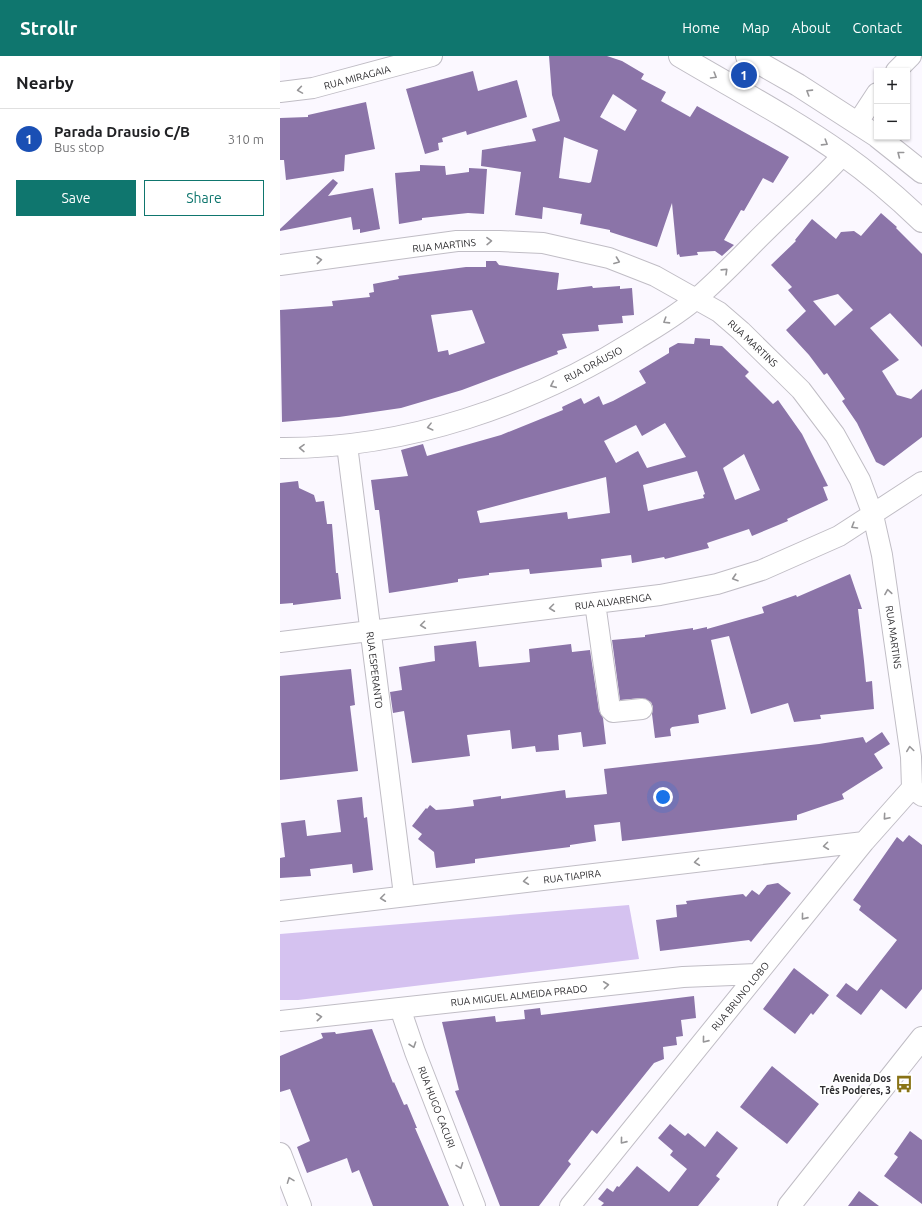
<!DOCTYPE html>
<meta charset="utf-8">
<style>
:root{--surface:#fff;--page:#f2f2f2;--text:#202124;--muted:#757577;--line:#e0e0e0;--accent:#0f766e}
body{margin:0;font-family:Ubuntu,sans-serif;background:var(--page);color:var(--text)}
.controls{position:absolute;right:12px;top:12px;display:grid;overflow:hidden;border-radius:0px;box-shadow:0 1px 3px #0004}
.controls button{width:36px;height:36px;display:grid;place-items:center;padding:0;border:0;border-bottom:1px solid var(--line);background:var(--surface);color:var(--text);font:20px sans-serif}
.you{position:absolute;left:383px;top:741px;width:14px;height:14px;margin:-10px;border:3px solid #fff;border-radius:50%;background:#1a73e8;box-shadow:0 0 0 6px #1a73e833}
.badge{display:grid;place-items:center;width:26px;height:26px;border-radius:50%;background:var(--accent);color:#fff;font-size:13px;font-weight:700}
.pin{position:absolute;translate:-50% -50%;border:2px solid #fff;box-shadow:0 1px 4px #0006}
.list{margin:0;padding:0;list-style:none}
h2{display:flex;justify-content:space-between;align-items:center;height:52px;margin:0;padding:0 16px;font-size:17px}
h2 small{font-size:13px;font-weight:400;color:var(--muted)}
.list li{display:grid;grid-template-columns:26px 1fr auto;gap:12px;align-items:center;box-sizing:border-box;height:60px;padding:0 16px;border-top:1px solid var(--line)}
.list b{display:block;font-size:15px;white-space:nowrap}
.list p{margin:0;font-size:13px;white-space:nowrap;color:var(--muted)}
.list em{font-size:13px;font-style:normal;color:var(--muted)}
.actions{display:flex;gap:8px;padding:12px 16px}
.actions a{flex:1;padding:9px 0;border:1px solid var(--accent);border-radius:0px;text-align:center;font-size:14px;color:var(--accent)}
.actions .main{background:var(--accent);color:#fff}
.map{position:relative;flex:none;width:642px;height:1150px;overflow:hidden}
header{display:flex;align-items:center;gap:24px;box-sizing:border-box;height:56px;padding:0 20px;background:var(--accent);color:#fff}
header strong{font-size:19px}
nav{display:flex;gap:22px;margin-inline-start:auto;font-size:14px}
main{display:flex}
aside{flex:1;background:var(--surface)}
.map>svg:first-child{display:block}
</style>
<header>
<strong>Strollr</strong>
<nav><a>Home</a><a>Map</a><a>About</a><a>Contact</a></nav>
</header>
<main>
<aside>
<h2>Nearby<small></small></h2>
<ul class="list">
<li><span class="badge" style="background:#1a4fb4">1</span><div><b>Parada Drausio C/B</b><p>Bus stop</p></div><em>310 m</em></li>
</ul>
<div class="actions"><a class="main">Save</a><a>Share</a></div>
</aside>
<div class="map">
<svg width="642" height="1150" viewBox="0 0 642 1150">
<rect width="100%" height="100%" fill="#fbf8ff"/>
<!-- green -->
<path fill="#d5c2f0" d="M349,849L359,903L18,944H0V878Z"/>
<!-- building -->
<path fill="#8b74a8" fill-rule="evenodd" d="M269,0H327L342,5L364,18L361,23L386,36L381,45L410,61L417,50L509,101L493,127L483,122L464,155L461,154L444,184L454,189L442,200L435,195L417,196L418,199L400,201L399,198L397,199L392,147L377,191L330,176V174L300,168L302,158L263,151L262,163L235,159L241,116L201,110L202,94L256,85L252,73L280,65L272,39ZM333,38L357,54L345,75L320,61ZM284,81L318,94L311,126L309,127L279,122Z
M193,15L198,35L237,24L247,61L187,79L186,75L162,82L163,86L158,87L159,94L145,98L126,33Z
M86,46L95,93L65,99L64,115L6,124L4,104H0V62L28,61V59Z
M140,109L165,110L166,119L189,116V112L207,113L204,158L188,157L142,162V164L119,168L115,117L140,115Z
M53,123L58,127L48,140L93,132L100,173L80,177V173L73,174L71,161L0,175V173Z
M601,157L617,171L616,172L642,198V291L610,257L590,272L619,304L602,315L617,339L631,343L642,333V381L604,410L596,406L577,367L562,345L565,343L547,317L544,319L529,299L506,274L526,255L508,234L512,231L491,209L516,185L515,184L532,163L556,183L561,176L574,175L581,180ZM558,238L573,254L555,270L533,245Z
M206,205H216L219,209L279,217L277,234L312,230L313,232L340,230V233L352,232L354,259L342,260L343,267L318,269L319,275L282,278L287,292L277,295L278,298L182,334L121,352L59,361L2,366L0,254L53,250L52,245L90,241L89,237L94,236L93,228L119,223L118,220L186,211H206ZM192,254L205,287L169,299L168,294L158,296L151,259Z
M415,282L430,283V289L442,290L469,316L465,320L493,348L498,344L522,378L548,430L543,431L548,444L507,463L508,465L472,480L469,473L427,487L429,492L385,503L384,501L352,507L351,499L321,503L322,511L250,518L249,513L209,517V519L178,523V526L109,537L99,454H95L91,424L128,420L121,394L143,388L147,400L221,379L283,354L282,351L301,342L304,348L319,340L323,349L333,345L366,327L359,315L389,297V292L398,287L414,288ZM385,367L406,401L367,412L358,395L336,407L324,385L356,369L362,380ZM464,398L480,434L455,444L443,412ZM417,415L425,438L423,439L424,442L368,455L363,429ZM326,421L330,457L288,463L287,456L200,467L197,455Z
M18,425L19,432L34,439L36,446L44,445L47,468H52L56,517H58L61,543L13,549V547L0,548V427Z
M570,518L582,553H578L584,605L586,626L592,625L594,653L540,659L541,663L514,666L508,647L471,658L449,580L431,584L446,653L418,659L419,667L392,671L390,673L391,680L375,682L372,658L373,651L371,646L361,642L340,644L332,584L365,581V579L413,572V574L427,571V573L484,557L482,551L516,539L517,541Z
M196,585L199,611L250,606L249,593L291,588L292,596L310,594L319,655L323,662L326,688L303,691L301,676L278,679L279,694L256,696L255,690L232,693L230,674L187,679L190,700L132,707L124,655L113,657L110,636L122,634L119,611L155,605L154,590Z
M71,613L75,649L70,650L78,715L0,724V620Z
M602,676L610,688L594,698L603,712L562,738L564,743L517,759V764L342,785L340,766L314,769L316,785L290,789V791L195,803V807L156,812L154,796L138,783L142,778L132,770L146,752L147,753L150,749L156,754L169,753L194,750L193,744L221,740V743L285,734L286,742L327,738L324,713L539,688L583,681L586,687Z
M82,741L84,762L87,761L93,814L73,817L72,808L30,813L31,820L0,822V802L5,801L1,767L25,764L27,780L61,776L57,744Z
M629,779L642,789V933L626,953L601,933L581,959L556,940L566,927L577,935L617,884L579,854L581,850L573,844L617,781L623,786Z
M498,827L511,837L471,886L469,884L380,895L376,864L397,861L396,849L407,848L406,845L438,841L463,838L466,841L472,834L479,839L487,829Z
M514,912L549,939L533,959L531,957L515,978L483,953Z
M414,940L416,962L401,964L403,980L396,981L397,989L383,991L384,1003L374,1007L317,1078L312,1074L288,1105L291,1108L259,1150H220L175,1035L179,1034L162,966L215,960L216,966L245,963L244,954L260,952L261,959Z
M92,973L113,1027L114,1026L124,1049L127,1048L137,1072H135L169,1150H93L79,1114L72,1117L67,1102L27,1117L17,1091L30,1085L10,1033L0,1036V1000L43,982L41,977L55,976L56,978Z
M492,1010L539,1048L507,1088L460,1051Z
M390,1068L405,1080L408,1077L425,1091L437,1075L458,1092L436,1120L440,1123L418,1150H321L324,1147L318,1143L327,1132L333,1136L337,1130L339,1131L357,1110L389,1136L407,1113L390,1099L393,1095L378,1082Z
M630,1075L642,1084V1148L604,1120L618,1101L614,1098Z
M579,1135L599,1150H568Z"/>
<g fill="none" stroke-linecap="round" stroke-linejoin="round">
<!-- minor casing -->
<g stroke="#c0bdc5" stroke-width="22">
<path id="minor" d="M616,15L631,0
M0,36L33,32L152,0
M578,66L597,37
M0,209L177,185H220L263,187L329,202L375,220L439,256L461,275L521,334L555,379L580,424L593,459L602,499L631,701L632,732L642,740
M67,389L124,839
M0,392C126,393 252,349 357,283C378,270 399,258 417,242C438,224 457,204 476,185C505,156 535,129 563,99
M315,547L330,653L333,656L362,653
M0,586L380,539L437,528L482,514L559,480L642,426
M0,855L584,786
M120,952L135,996L195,1150
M0,965L403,921L477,918
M290,1150L584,786L632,732"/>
</g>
<!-- major casing -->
<g stroke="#c0bdc5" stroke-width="24">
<path id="major" d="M0,1098L20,1150
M509,1150L642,982"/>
</g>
<!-- highway casing -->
<g stroke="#c0bdc5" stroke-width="24">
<path id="highway" d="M400,0C454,32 511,62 562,98C590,118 617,141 642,165
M467,0L518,29L597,80
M598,81L642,116"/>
</g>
<!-- minor -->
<use href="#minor" stroke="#fff" stroke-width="20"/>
<!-- major -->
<use href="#major" stroke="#fff" stroke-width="22"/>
<!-- highway -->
<use href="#highway" stroke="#fff" stroke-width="22"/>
</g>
<!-- one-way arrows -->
<defs><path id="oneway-chevron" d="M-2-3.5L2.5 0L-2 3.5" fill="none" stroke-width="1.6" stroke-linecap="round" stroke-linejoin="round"/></defs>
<g stroke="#979698">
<use href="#oneway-chevron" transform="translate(434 20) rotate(31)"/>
<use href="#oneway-chevron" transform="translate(20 34) rotate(171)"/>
<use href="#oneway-chevron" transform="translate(529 36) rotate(-148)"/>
<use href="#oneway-chevron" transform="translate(545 87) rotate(32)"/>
<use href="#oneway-chevron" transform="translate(620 98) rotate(-142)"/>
<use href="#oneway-chevron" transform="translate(209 185) rotate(-1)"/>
<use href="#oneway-chevron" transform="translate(39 204) rotate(-6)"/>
<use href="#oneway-chevron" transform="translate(337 205) rotate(21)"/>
<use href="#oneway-chevron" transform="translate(445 215) rotate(-44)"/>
<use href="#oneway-chevron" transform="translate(386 265) rotate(148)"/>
<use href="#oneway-chevron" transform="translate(273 329) rotate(156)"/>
<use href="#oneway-chevron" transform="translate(150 371) rotate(166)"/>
<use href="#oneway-chevron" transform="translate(22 392) rotate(-179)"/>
<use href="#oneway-chevron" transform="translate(574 470) rotate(149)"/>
<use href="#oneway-chevron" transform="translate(455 522) rotate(162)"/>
<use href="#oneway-chevron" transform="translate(608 536) rotate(-99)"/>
<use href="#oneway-chevron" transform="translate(272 552) rotate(173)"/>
<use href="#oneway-chevron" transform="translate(143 569) rotate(173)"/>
<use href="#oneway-chevron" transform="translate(630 693) rotate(-98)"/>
<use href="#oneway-chevron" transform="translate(606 761) rotate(131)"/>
<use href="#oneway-chevron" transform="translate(546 790) rotate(173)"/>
<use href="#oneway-chevron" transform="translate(417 806) rotate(173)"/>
<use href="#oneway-chevron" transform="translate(246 825) rotate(173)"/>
<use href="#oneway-chevron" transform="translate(103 842) rotate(173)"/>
<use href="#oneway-chevron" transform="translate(524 861) rotate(129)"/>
<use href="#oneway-chevron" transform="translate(326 929) rotate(-6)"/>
<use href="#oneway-chevron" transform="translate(39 961) rotate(-6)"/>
<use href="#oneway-chevron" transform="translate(425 984) rotate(129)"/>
<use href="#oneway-chevron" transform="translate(133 989) rotate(71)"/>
<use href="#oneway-chevron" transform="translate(343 1085) rotate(129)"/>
<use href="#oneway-chevron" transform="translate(180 1110) rotate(69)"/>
<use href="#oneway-chevron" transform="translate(10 1124) rotate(-111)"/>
</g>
<!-- icons -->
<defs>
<g id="bus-bare" transform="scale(1.38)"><path d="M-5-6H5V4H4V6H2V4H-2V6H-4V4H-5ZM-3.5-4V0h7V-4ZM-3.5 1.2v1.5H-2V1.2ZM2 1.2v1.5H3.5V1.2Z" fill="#897316" stroke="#fff" stroke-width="2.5" paint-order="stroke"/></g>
</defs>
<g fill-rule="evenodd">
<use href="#bus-bare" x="624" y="1028"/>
</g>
<g text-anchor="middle" stroke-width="3.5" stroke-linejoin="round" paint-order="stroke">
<!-- street labels -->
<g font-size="10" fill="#2f2e31" stroke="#fff">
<text transform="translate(77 21) rotate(-15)" y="4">RUA MIRAGAIA</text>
<text transform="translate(164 189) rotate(-6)" y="4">RUA MARTINS</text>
<text transform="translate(473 287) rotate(43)" y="4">RUA MARTINS</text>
<text transform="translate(313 308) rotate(-28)" y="4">RUA DRÁUSIO</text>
<text transform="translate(333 545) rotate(-7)" y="4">RUA ALVARENGA</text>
<text transform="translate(614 581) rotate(82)" y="4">RUA MARTINS</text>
<text transform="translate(95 614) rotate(83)" y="4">RUA ESPERANTO</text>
<text transform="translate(292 820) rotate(-7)" y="4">RUA TIAPIRA</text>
<text transform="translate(239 939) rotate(-6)" y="4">RUA MIGUEL ALMEIDA PRADO</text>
<text transform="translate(460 940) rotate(-51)" y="4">RUA BRUNO LOBO</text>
<text transform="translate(157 1051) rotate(69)" y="4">RUA HUGO CACURI</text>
</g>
<!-- poi labels -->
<g font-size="10" font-weight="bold" fill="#2f2e31" stroke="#fff" text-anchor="end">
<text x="611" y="1026">Avenida Dos<tspan x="611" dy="12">Três Poderes, 3</tspan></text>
</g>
</g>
</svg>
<div class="controls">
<button>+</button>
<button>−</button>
</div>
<div class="you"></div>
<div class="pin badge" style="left:464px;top:19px;background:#1a4fb4">1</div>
</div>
</main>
